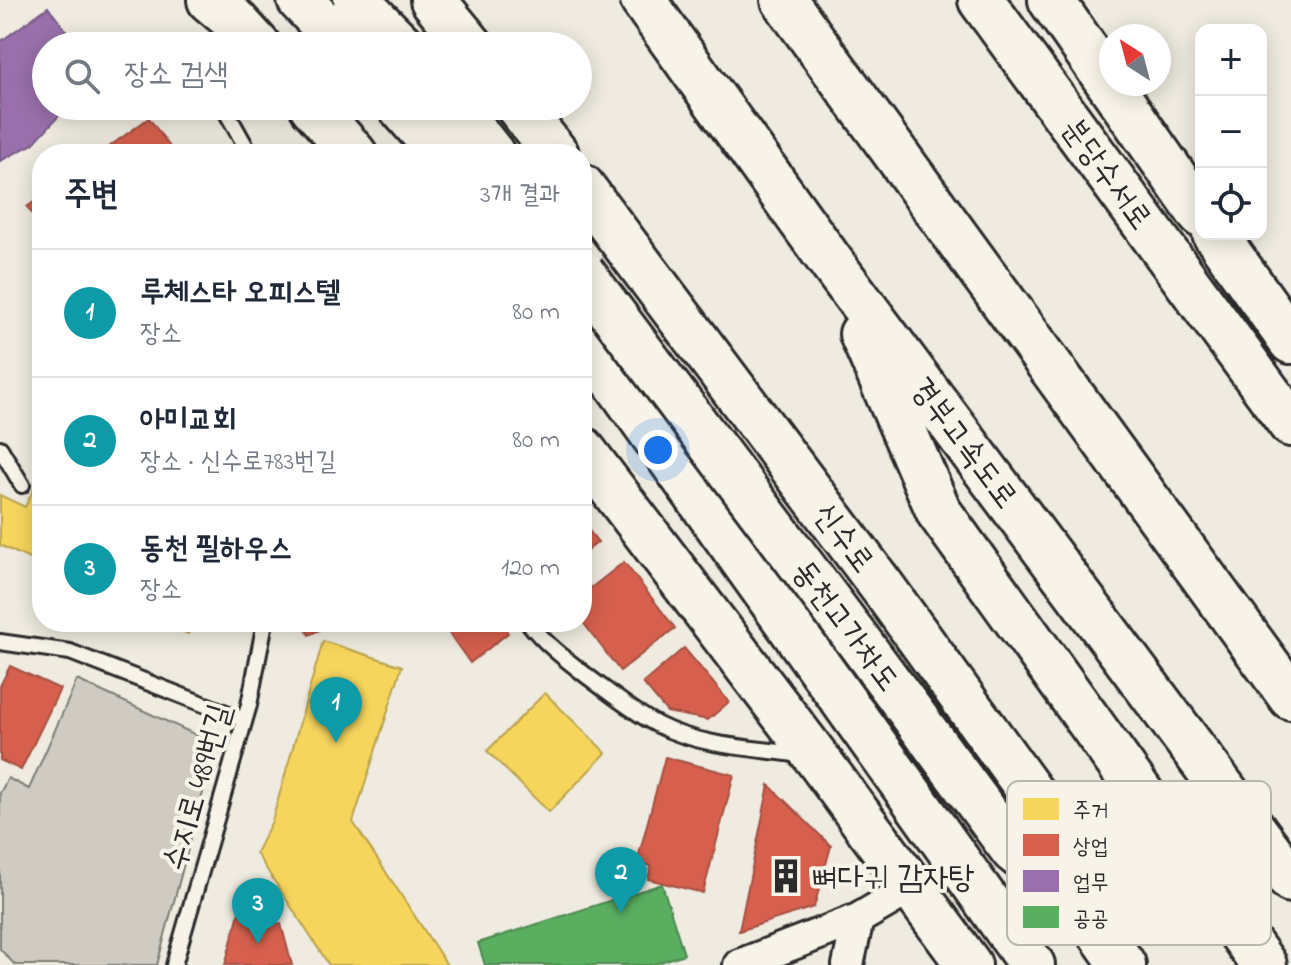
<!DOCTYPE html>
<html lang="ko">
<meta charset="utf-8">
<style>
:root{--surface:#fff;--page:#f2f2f3;--text:#1f2937;--muted:#747a83;--line:#e0e1e3;--accent:#2b2b2b}
body{margin:0;font-family:"Indie Flower","Poor Story",sans-serif;background:var(--page);color:var(--text)}
.controls{position:absolute;right:24px;top:24px;display:grid;overflow:hidden;border-radius:16px;box-shadow:0 4px 20px #0003}
.controls button{width:72px;height:72px;display:grid;place-items:center;padding:0;border:0;border-bottom:2px solid var(--line);background:var(--surface);color:var(--text);font:40px sans-serif}
.compass{position:absolute;left:1099px;top:24px;width:72px;height:72px;border-radius:50%;background:var(--surface);box-shadow:0 4px 20px #0003;rotate:324deg}
.you{position:absolute;left:658px;top:450px;width:28px;height:28px;margin:-20px;border:6px solid #fff;border-radius:50%;background:#1a73e8;box-shadow:0 0 0 12px #1a73e833}
.badge{display:grid;place-items:center;width:52px;height:52px;border-radius:50%;background:var(--accent);color:#fff;font-size:26px;font-weight:700}
.pin{position:absolute;translate:-50% -66px;filter:drop-shadow(0 2px 4px #0008)}
.pin::after{content:'';position:absolute;top:42px;width:28px;height:24px;background:inherit;clip-path:polygon(0 0,100% 0,50% 100%)}
.list{margin:0;padding:0;list-style:none}
h2{display:flex;justify-content:space-between;align-items:center;height:104px;margin:0;padding:0 32px;font-size:34px}
h2 small{font-size:26px;font-weight:400;color:var(--muted)}
.list li{display:grid;grid-template-columns:52px 1fr auto;gap:24px;align-items:center;box-sizing:border-box;height:128px;padding:0 32px;border-top:2px solid var(--line)}
.list b{display:block;font-size:30px;white-space:nowrap}
.list p{margin:0;font-size:26px;white-space:nowrap;color:var(--muted)}
.list em{font-size:26px;font-style:normal;color:var(--muted)}
.icon{flex:none;width:44px;height:44px;fill:none;stroke:currentColor;stroke-width:2;stroke-linecap:round;stroke-linejoin:round}
.map{position:relative;flex:none;width:1291px;height:965px;overflow:hidden}
.search{position:absolute;background:var(--surface);box-shadow:0 4px 20px #0003;left:32px;top:32px;width:560px;height:88px;display:flex;align-items:center;gap:20px;box-sizing:border-box;padding:0 28px;border-radius:44px;color:var(--muted);font-size:30px}
.panel{position:absolute;background:var(--surface);box-shadow:0 4px 20px #0003;left:32px;top:144px;width:560px;height:488px;border-radius:32px}
.map>svg:first-child{display:block}
</style>
<div class="map">
<svg width="1291" height="965" viewBox="0 0 1291 965">
<rect width="100%" height="100%" fill="#efebe0"/>
<filter id="ink" filterUnits="userSpaceOnUse"><feTurbulence type="fractalNoise" baseFrequency=".0125" numOctaves="2"/><feDisplacementMap in="SourceGraphic" scale="16" xChannelSelector="R" yChannelSelector="G"/><feConvolveMatrix kernelMatrix="1 2 1 2 8 2 1 2 1" color-interpolation-filters="sRGB"/></filter>
<g filter="url(#ink)">
<!-- green -->
<path fill="#cfcbc2" stroke="#7d7b76" stroke-width="2" d="M77,680L216,744L157,965H15L0,949V793L8,778L29,789Z"/>
<!-- homes -->
<path fill="#f6d55c" stroke="#b9a24d" stroke-width="2" d="M42,472V565L0,545V495L25,507Z
M162,622H193L188,634Z
M323,641L402,666L353,822L447,965H329L256,853L272,821Z
M545,693L606,753L549,812L487,751Z"/>
<!-- shops -->
<path fill="#d6604d" stroke="#a35043" stroke-width="2" d="M149,118L175,154H99Z
M42,196V227L27,207Z
M582,522L598,542L582,555Z
M624,562L675,628L620,671L582,621V595Z
M302,622H336L309,635Z
M441,622H501L508,633L470,663Z
M684,648L729,702L708,720L667,712L643,683Z
M10,666L60,689L21,770L0,760V686Z
M665,757L734,775L703,893L648,879L651,866L637,862Z
M769,785L831,846L814,907L739,931Z
M239,913L281,924L292,965H225Z"/>
<!-- offices -->
<path fill="#9970ab" stroke="#785b85" stroke-width="2" d="M48,7L67,32L62,35L70,46H46V106H68L33,144L0,161V42Z"/>
<!-- public -->
<path fill="#5aae61" stroke="#4c8751" stroke-width="2" d="M662,884L684,954L652,965H485L478,943Z"/>
<g fill="none" stroke-linecap="round" stroke-linejoin="round">
<!-- lane casing -->
<g stroke="#2b2b2b" stroke-width="20">
<path id="lane" d="M223,106L250,154
M0,448L22,485
M528,622C544,643 565,659 587,676C610,693 633,712 658,725C701,747 756,748 803,755
M0,642L70,652L244,720
M174,965L249,705L265,622"/>
</g>
<!-- street casing -->
<g stroke="#2b2b2b" stroke-width="36">
<path id="street" d="M739,965L858,919L911,888
M848,965L858,919"/>
</g>
<!-- primary casing -->
<g stroke="#2b2b2b" stroke-width="50">
<path id="primary" d="M210,0L236,22L258,46
M300,0L344,46
M356,0L402,46
M433,0L471,46
M312,106L354,154
M400,106L442,154
M454,106L492,154
M518,106L556,154
M582,187L883,588L1052,822L1080,904
M582,335L1032,965
M582,449L816,757L969,965
M854,635L1013,850L1080,904L1123,965"/>
</g>
<!-- highway casing -->
<g stroke="#2b2b2b" stroke-width="50">
<path id="highway" d="M643,0L833,265L1291,880
M784,0L1291,697
M981,0L1291,424
M1051,0L1201,215
M1215,234L1291,341
M862,334L939,512L1264,965"/>
</g>
<!-- lane -->
<use href="#lane" stroke="#f7f3e8" stroke-width="14"/>
<!-- street -->
<use href="#street" stroke="#f7f3e8" stroke-width="30"/>
<!-- primary -->
<use href="#primary" stroke="#f7f3e8" stroke-width="44"/>
<!-- highway -->
<use href="#highway" stroke="#f7f3e8" stroke-width="44"/>
<!-- primary-bridge casing -->
<g stroke="#2b2b2b" stroke-width="50" stroke-linecap="butt">
<path id="primary-bridge" d="M582,273L854,635"/>
</g>
<!-- primary-bridge -->
<use href="#primary-bridge" stroke="#f7f3e8" stroke-width="44"/>
</g>
</g>
<!-- icons -->
<defs>
<g id="building-bare" transform="scale(2.76)"><path d="M-4-6H4V6H1V3H-1V6H-4ZM-2.5-4.3h1.7v1.8h-1.7ZM.8-4.3h1.7v1.8H.8ZM-2.5-1h1.7V.8h-1.7ZM.8-1h1.7V.8H.8Z" fill="#2b2b2b" stroke="#f7f3e8" stroke-width="2.5" paint-order="stroke"/></g>
</defs>
<g fill-rule="evenodd">
<use href="#building-bare" x="786" y="876"/>
</g>
<g text-anchor="middle" stroke-width="8" stroke-linejoin="round" paint-order="stroke">
<!-- street labels -->
<g font-size="32" fill="#2b2b2b" stroke="#f7f3e8">
<text transform="translate(1108 173) rotate(54)" y="11">분당수서로</text>
<text transform="translate(965 442) rotate(53)" y="11">경부고속도로</text>
<text transform="translate(845 537) rotate(53)" y="11">신수로</text>
<text transform="translate(847 625) rotate(53)" y="11">동천고가차도</text>
<text transform="translate(196 787) rotate(-74)" y="11">수지로 489번길</text>
</g>
<!-- poi labels -->
<g font-size="32" fill="#2b2b2b" stroke="#f7f3e8" text-anchor="start">
<text x="812" y="887">뼈다귀 감자탕</text>
</g>
</g>
<!-- legend -->
<rect x="1007" y="781" width="264" height="164" rx="12" fill="#f7f3e8" stroke="#bab7af" stroke-width="2"/>
<rect x="1023" y="798" width="36" height="22" fill="#f6d55c"/>
<rect x="1023" y="834" width="36" height="22" fill="#d6604d"/>
<rect x="1023" y="870" width="36" height="22" fill="#9970ab"/>
<rect x="1023" y="906" width="36" height="22" fill="#5aae61"/>
<g font-size="22" fill="#2b2b2b">
<text x="1073" y="817">주거</text>
<text x="1073" y="853">상업</text>
<text x="1073" y="889">업무</text>
<text x="1073" y="925">공공</text>
</g>
</svg>
<div class="controls">
<button>+</button>
<button>−</button>
<button><svg class="icon" aria-label="locate" viewBox="0 0 24 24"><circle cx="12" cy="12" r="6"/><path d="M12 2v4M12 18v4M2 12h4M18 12h4"/></svg></button>
</div>
<svg class="compass" viewBox="-18 -18 36 36"><path d="M0-13l5 13h-10z" fill="#e53935"/><path d="M0 13l5-13h-10z" fill="#747a83"/></svg>
<div class="you"></div>
<div class="pin badge" style="left:336px;top:743px;background:#0f9aa8">1</div>
<div class="pin badge" style="left:621px;top:913px;background:#0f9aa8">2</div>
<div class="pin badge" style="left:258px;top:944px;background:#0f9aa8">3</div>
<div class="search"><svg class="icon" aria-label="search" viewBox="0 0 24 24"><circle cx="10" cy="10" r="6"/><path d="M15 15l6 6"/></svg>장소 검색</div>
<section class="panel">
<h2>주변<small>3개 결과</small></h2>
<ul class="list">
<li><span class="badge" style="background:#0f9aa8">1</span><div><b>루체스타 오피스텔</b><p>장소</p></div><em>80 m</em></li>
<li><span class="badge" style="background:#0f9aa8">2</span><div><b>아미교회</b><p>장소 · 신수로783번길</p></div><em>80 m</em></li>
<li><span class="badge" style="background:#0f9aa8">3</span><div><b>동천 필하우스</b><p>장소</p></div><em>120 m</em></li>
</ul>
</section>
</div>
